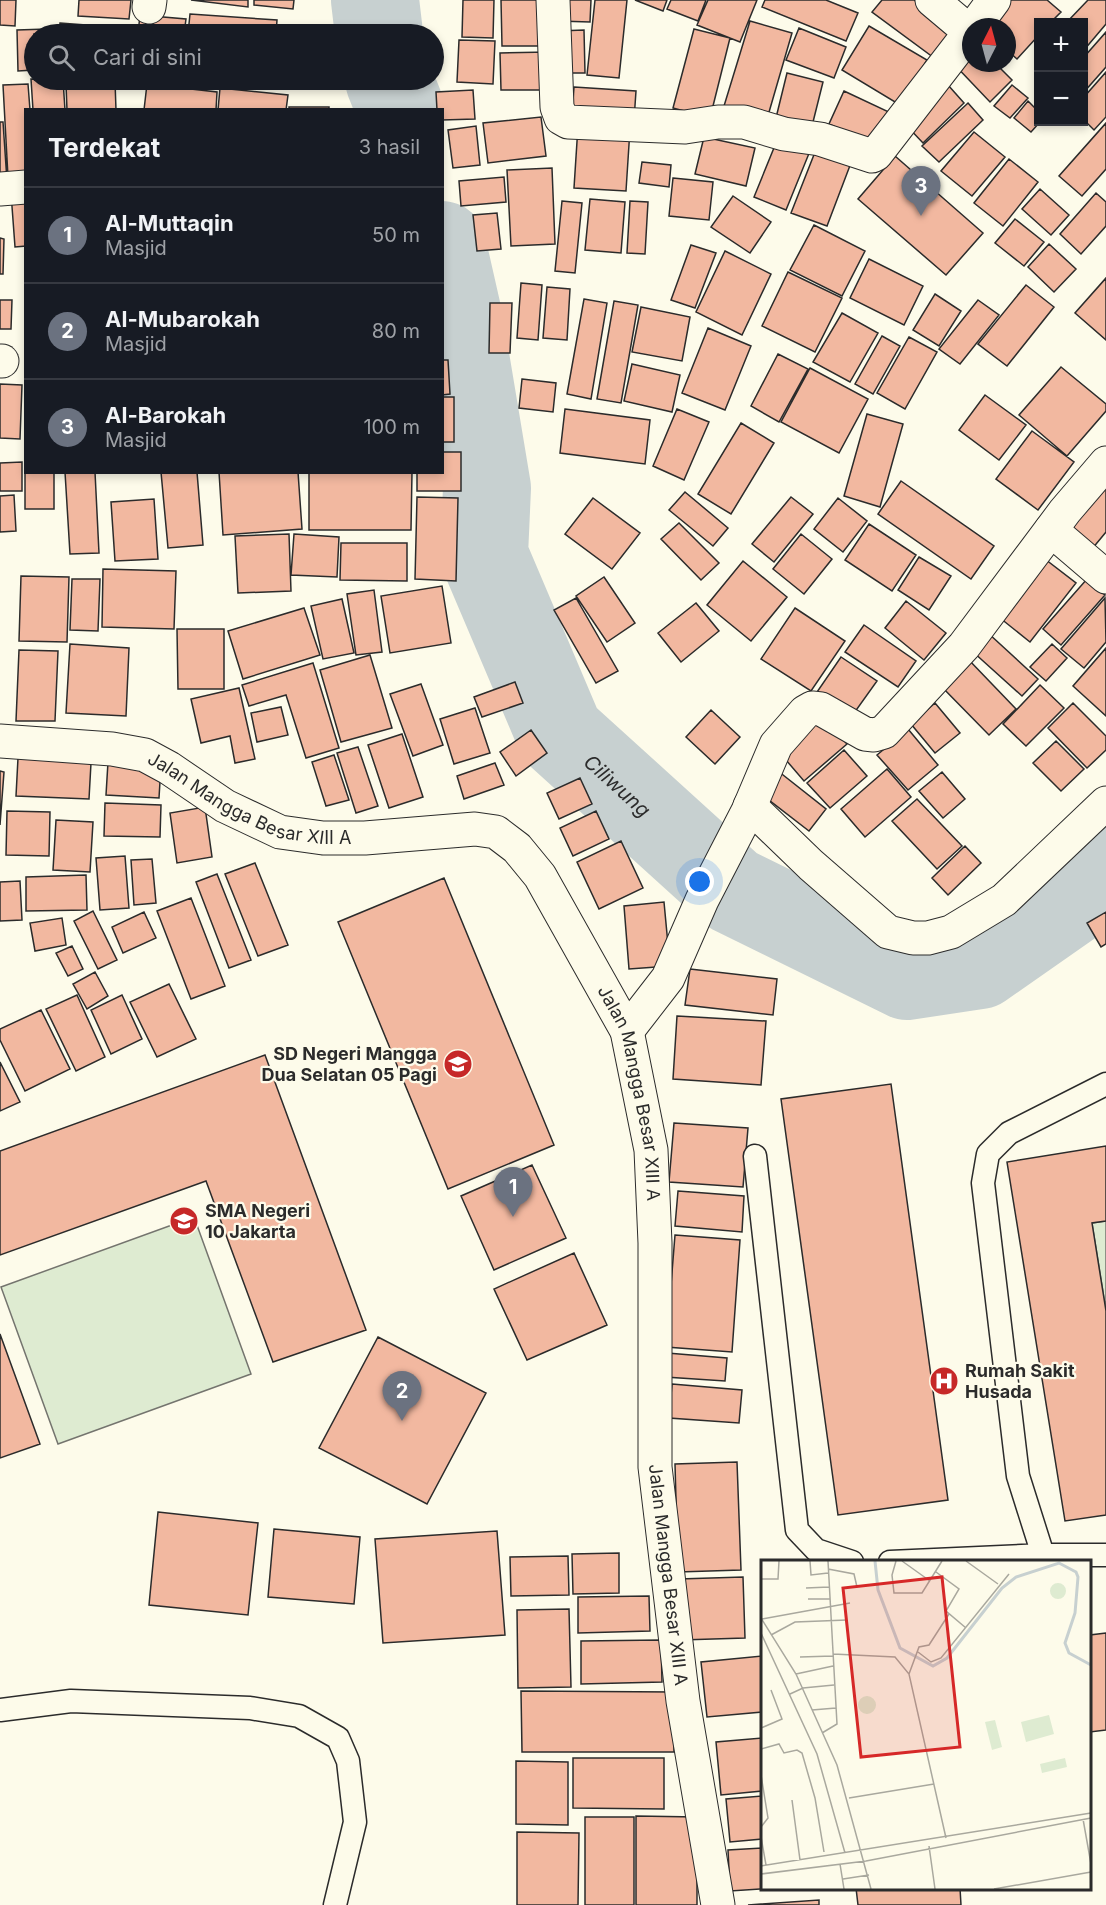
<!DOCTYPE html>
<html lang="id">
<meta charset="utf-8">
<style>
:root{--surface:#171b24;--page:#242831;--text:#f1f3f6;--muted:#9ea1a6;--line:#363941;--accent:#c62828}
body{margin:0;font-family:Inter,sans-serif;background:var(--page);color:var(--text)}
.controls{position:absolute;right:18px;top:18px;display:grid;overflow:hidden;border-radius:0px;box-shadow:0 3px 9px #0003}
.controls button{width:54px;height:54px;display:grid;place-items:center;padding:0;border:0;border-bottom:2px solid var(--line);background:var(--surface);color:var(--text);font:30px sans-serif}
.compass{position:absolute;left:962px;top:18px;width:54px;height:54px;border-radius:50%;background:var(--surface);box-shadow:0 3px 9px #0003;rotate:6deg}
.you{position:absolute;left:700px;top:882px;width:21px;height:21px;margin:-15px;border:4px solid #fff;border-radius:50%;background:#1a73e8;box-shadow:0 0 0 9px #1a73e833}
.badge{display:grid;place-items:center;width:39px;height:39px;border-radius:50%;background:var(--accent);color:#fff;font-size:20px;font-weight:700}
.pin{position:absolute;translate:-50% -50px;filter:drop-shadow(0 2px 3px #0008)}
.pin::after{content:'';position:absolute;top:32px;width:21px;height:18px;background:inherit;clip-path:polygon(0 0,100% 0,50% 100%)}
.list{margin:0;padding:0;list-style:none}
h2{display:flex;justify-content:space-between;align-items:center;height:78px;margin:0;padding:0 24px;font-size:26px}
h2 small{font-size:20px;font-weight:400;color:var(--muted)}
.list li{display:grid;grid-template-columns:39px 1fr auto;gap:18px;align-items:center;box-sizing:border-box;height:96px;padding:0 24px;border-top:2px solid var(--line)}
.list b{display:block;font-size:22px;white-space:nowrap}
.list p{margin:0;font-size:20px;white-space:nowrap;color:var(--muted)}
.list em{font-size:20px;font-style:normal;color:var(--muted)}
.icon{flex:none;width:33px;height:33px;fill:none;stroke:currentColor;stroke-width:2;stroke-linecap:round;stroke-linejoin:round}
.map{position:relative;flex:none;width:1106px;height:1905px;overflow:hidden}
.search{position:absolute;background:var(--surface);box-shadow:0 3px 9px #0003;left:24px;top:24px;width:420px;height:66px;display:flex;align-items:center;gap:15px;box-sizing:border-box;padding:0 21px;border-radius:33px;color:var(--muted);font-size:22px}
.panel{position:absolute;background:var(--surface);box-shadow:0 3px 9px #0003;left:24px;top:108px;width:420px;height:366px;border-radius:0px}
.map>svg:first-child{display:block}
</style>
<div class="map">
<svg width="1106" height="1905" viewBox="0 0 1106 1905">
<rect width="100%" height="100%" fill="#fdfbea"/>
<!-- green -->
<path fill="#deebd1" stroke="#74746e" stroke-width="1.5" d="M194,1217L251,1374L58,1444L1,1287Z
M1106,1221V1311L1092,1223Z"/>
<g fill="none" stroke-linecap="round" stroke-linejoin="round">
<!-- river -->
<g stroke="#c7d0d0" stroke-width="88">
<path d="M375,0L379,34"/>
<path d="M389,80L401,110"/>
<path id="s1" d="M442,245L459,320L487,488L484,555L560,734L732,890L907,976L980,965L1073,900L1106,865"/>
</g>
</g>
<!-- building -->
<path fill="#f2b8a0" stroke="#2b2b2b" stroke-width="1.5" d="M0,0H16L15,26L0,25Z
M79,0H131L129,19L78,16Z
M191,0H248V7Z
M254,0H294L293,9L254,5Z
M463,0H494L493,38L462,37Z
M501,0H546L547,46H502Z
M559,0H591L590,22L558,21Z
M595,0H627L619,78L587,75Z
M635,0H667L663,11Z
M671,0H706L698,21L667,9Z
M708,0H757L740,42L697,25Z
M765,0H826L858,13L846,41L762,7Z
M882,0H914L962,36L941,63L872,12Z
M1010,0H1047L1061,12L1051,22H1038V36L1017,59L1007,50V27H984Z
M1088,0H1106V24L1084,50V22H1067Z
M190,14L277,20L276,34H188Z
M140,15L186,19L184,34H138Z
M750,21L792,33L767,119L724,106Z
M60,23L125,28V34H59Z
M869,26L927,60L900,105L842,70Z
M799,28L846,47L834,78L786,60Z
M47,29V34H34V70L18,71L17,30Z
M694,29L730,38L710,118L673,108Z
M584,30L585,73H559L558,31Z
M1106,32V67L1084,92V57Z
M459,40L495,41L493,84L457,82Z
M971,42V63H995L1012,80L990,102L951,61Z
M549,52V90H501L500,53Z
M1106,72V117L1094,130L1084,120V97Z
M787,73L823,82L810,134L774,126Z
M31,79L63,80L65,110H33Z
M190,80H273L272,85Z
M287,80H366L287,82Z
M115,81L116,110H67L66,84Z
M28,84L30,110H26V175L8,177L3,85Z
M147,84L217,92L216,110H144Z
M948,85L964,103L923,143L906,125Z
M1012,85L1028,98L1010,118L994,106Z
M574,87L636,91L634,120L572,115Z
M220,88L288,95L286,110H218Z
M473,90L475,119L442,120V110H437L436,92Z
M844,91L891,113L876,146L829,124Z
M1028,101L1038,111L1040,122L1031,132L1014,118Z
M968,103L983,120L939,162L922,146Z
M289,107H329V110H289Z
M541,117L546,156L488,163L483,123Z
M0,122H3L7,181H0Z
M1106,123V169L1082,196L1059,176Z
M476,126L480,165L453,168L448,130Z
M578,126L630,129L626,191L574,188Z
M974,132L1005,157L972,196L941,171Z
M704,137L755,148L746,186L695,174Z
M778,138L810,151L786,210L754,197Z
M819,142L854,155L827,226L791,213Z
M895,156L983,233L946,275L858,199Z
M1009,159L1038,182L1003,226L974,203Z
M642,162L671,165L669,187L639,183Z
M552,168L555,244L511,246L507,170Z
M504,177L506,202L461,206L459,181Z
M673,178L713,182L709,220L669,216Z
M1040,189L1069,215L1051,235L1022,209Z
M26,192V246L15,247L11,193Z
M1096,193L1106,202V226L1081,254L1060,234Z
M733,196L771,222L750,253L711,227Z
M590,199L625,202L621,253L585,250Z
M562,201L582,203L575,273L555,271Z
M630,201L648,202L645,254L627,253Z
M497,213L501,249L477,251L473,215Z
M1015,219L1044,242L1024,266L995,243Z
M814,225L865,251L842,296L790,270Z
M0,238L4,239L3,274H0Z
M1049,244L1076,269L1054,292L1028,267Z
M691,245L716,253L695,308L671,300Z
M725,251L771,274L742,335L696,312Z
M869,259L923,286L904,325L850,298Z
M788,272L842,298L815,352L762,326Z
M1106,278V340L1075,313Z
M521,283L542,285L538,340L517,338Z
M1026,285L1054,307L1007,366L978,344Z
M547,287L570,289L567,340L543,338Z
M935,294L961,311L939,346L913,330Z
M584,299L607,303L591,399L567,394Z
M0,300H12L11,329H0Z
M978,300L999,315L960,364L939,349Z
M614,301L638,305L621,403L597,399Z
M490,303H512L510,353H489Z
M641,307L690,317L682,361L632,352Z
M842,313L878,333L850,382L813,362Z
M708,328L751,346L725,410L682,393Z
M882,336L900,346L873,394L855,384Z
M909,337L937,352L905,409L877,393Z
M778,354L808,369L779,422L751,406Z
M442,360H448L450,394L442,395Z
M632,364L680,375L672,412L624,401Z
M1061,367L1106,404V411L1067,456L1019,415Z
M810,368L868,399L839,453L781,422Z
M522,379L556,383L553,412L519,408Z
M0,384L22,385L20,439L0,438Z
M985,395L1026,425L999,460L959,430Z
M442,397H454V442H442Z
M565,409L650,420L645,464L560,453Z
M677,409L709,422L684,480L653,466Z
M867,414L903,424L880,507L844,496Z
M741,423L774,443L731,514L698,494Z
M1032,431L1074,462L1038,510L996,479Z
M442,452H461V491H417V472H442Z
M25,455L26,472H54V509H25Z
M22,462V491H0V463Z
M65,472H95L99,553L70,554Z
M161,472H197L203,545L168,548Z
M219,472H298L302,529L223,535Z
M309,472H412L411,530H309Z
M901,481L994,546L971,579L878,514Z
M1106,486V532L1087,555L1064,535Z
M685,492L728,528L713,546L669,510Z
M14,495L16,531L0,532V496Z
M417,497L458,498L456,581L415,579Z
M791,497L813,514L774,562L752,544Z
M593,498L640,533L612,569L565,534Z
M838,498L867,521L843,552L814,529Z
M154,499L158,559L115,561L111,502Z
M679,523L719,563L701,580L661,539Z
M869,524L916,555L892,591L845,560Z
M289,534L291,591L238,593L235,536Z
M294,534L339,537L337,577L291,575Z
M801,534L832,559L804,594L773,569Z
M341,543H407V581L340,580Z
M1041,556L1076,583L1030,642L995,614Z
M919,557L951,576L929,610L898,590Z
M743,561L787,597L751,641L707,605Z
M103,569L176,571L174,629L102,627Z
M21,576L69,577L67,642L19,641Z
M604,577L635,623L607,642L576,596Z
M72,579H100L98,631L70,630Z
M1087,579L1105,595L1061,645L1043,629Z
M442,586L451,643L390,653L381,596Z
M374,590L382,652L356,655L347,594Z
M576,598L618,671L596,683L554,610Z
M1105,598L1106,642L1084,668L1061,649Z
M342,599L354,653L323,659L311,606Z
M906,601L946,633L924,660L885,628Z
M696,603L719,631L681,662L658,633Z
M304,608L320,655L243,679L228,631Z
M795,608L845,641L811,691L761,659Z
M864,625L916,661L898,687L845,652Z
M177,629H224V689H178Z
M988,633L1038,679L1022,696L972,651Z
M70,644L129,648L126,716L66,713Z
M1052,644L1067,658L1046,681L1030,667Z
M1106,648V716L1073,686Z
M19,650L58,651L55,721H16Z
M370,655L392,728L341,742L320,670Z
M841,657L877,681L852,716L817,692Z
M967,658L1016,709L989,735L939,684Z
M313,663L339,748L306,758L286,695L249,706L242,685Z
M515,682L523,703L482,717L474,697Z
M421,684L443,745L413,756L390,694Z
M1040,685L1064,708L1026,746L1003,724Z
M239,688L255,759L235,763L230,736L201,743L191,699Z
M935,703L960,733L935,753L911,724Z
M1073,703L1106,736V750L1087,768L1048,728Z
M281,707L288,735L257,742L251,713Z
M475,708L490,753L454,764L440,719Z
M711,710L740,737L715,764L686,737Z
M822,717L847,744L804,781L780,753Z
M908,729L938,765L908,790L877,755Z
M531,730L547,753L516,776L500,752Z
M402,734L423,797L389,808L368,745Z
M1056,741L1084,769L1061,791L1033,763Z
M358,747L378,806L356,813L337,753Z
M844,750L867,776L830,808L807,783Z
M334,755L349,800L326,806L312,762Z
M18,758L91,763L89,799L16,796Z
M108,762L161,765L159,798L106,795Z
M495,763L504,785L464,799L457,776Z
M887,769L911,797L865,837L841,809Z
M0,771L4,772L0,825Z
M778,771L826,809L809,831L761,794Z
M942,772L965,799L943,818L919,791Z
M580,778L592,804L559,819L547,793Z
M917,799L962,846L937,869L892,821Z
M105,803L161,805L160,837L104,836Z
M205,807L212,857L177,863L170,813Z
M7,811L50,812L49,856L6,855Z
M596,811L609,839L573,856L560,828Z
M56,820L93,822L90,872L53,870Z
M621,841L643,888L599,909L577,862Z
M965,846L981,863L948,895L932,878Z
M125,856L129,908L100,910L96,858Z
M152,859L156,903L134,905L131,860Z
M255,863L288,945L258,956L225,874Z
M217,874L251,960L229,968L196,882Z
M86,875L87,910L26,911V877Z
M444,878L554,1145L448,1189L338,922Z
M20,881L22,920L0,921V882Z
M191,898L225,986L191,999L157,911Z
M664,902L670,966L629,969L624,906Z
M93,911L117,960L98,969L74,921Z
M144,912L156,938L123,953L112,927Z
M1106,912V944L1101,947L1087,923Z
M62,918L66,945L35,951L30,923Z
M72,946L83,969L68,976L56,953Z
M690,969L777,979L773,1015L685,1005Z
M95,972L108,996L87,1009L73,984Z
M169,984L196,1039L157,1057L130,1002Z
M77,995L105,1057L76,1071L46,1009Z
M122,995L142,1039L111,1054L91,1010Z
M41,1010L70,1069L25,1091L0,1040V1029Z
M677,1016L766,1021L761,1085L673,1079Z
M265,1055L366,1330L273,1362L206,1181L0,1255V1151Z
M0,1062L20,1102L0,1111Z
M891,1084L948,1500L838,1515L781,1099Z
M674,1123L748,1128L743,1187L669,1182Z
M1106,1146V1221L1092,1223L1106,1311V1515L1065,1521L1007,1162Z
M532,1165L566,1238L494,1270L461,1196Z
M678,1191L744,1196L742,1232L675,1226Z
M675,1235L740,1240L732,1352L666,1347Z
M574,1253L607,1325L527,1360L494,1289Z
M0,1334L40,1444L0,1458Z
M378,1337L486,1393L427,1504L319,1448Z
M667,1353L727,1358L725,1381L665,1377Z
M672,1384L742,1390L739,1423L669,1418Z
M737,1462L741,1570L678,1572L675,1464Z
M158,1512L258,1523L248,1615L149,1605Z
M274,1529L360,1537L354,1604L268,1597Z
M497,1531L505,1635L383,1643L375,1539Z
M619,1553V1593L573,1594L572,1554Z
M568,1556L569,1595L511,1596L510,1557Z
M743,1577L745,1638L681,1640L679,1579Z
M649,1596L650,1631L578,1633V1597Z
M569,1609L571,1687L518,1688L517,1610Z
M1106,1633V1730L1090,1732V1635Z
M661,1640L662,1682L581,1684V1641Z
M762,1656V1712L707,1717L701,1662Z
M521,1691L674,1692V1752H522Z
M762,1738V1791L721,1795L716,1742Z
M573,1758H664V1809L573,1808Z
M516,1761L568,1762V1825L516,1824Z
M762,1796V1839L730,1842L726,1799Z
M636,1816L697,1817V1905H636Z
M585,1817H634V1905H585Z
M517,1832L579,1833L578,1905H517Z
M762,1848V1888H775L730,1891L728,1850Z
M856,1888H960L961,1905H858Z
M819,1900V1905H748Z"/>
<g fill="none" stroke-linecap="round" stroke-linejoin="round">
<!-- lane casing -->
<g stroke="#2b2b2b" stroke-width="25">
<path id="lane" d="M1106,1084L1009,1133L988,1154L983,1183L1018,1476L1043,1555H1106
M755,1156L797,1530L816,1550L852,1562
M890,1562L1043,1555
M0,1710L71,1701L250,1708L299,1716L338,1738L348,1761L355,1822L335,1905"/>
</g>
<!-- street casing -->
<g stroke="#2b2b2b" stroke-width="35">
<g id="street">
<path d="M553,0L557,107L561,118L568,122L685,127L718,122H744L784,134L820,139L872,156L876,154L971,31"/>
<path d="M932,0L970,32"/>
<path d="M149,7L150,0"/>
<path d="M974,27L994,0"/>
<path d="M0,189L26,187"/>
<path d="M0,361H2"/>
<path d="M1051,530L1106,577"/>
<path id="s2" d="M0,741L112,749L145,755L169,768L225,806L280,832L323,838H365L475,829L496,832L517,848L540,876L627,1031L651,1150L655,1243V1467L683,1701L718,1905"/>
<path d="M750,806L811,865L888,932L913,938H928L951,932L1004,900L1106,803"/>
<path d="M627,1031L668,978L702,900L748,811L776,745L805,712L812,708L821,709L865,734L874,735L884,732L964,646L1065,511L1106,463"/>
</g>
</g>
<!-- lane -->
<use href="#lane" stroke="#fdfbea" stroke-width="22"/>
<!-- street -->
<use href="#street" stroke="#fdfbea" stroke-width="33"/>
</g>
<!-- icons -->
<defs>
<g id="school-disc" transform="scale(1.5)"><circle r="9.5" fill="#c62828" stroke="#fdfbea"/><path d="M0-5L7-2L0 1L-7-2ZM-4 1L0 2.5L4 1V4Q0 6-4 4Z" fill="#fff"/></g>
<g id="hospital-disc" transform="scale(1.5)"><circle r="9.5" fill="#c62828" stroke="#fdfbea"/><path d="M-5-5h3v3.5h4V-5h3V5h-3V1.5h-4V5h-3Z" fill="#fff"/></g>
</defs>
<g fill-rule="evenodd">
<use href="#school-disc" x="458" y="1064"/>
<use href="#school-disc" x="184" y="1221"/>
<use href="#hospital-disc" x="944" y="1381"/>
</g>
<g text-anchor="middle" stroke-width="4.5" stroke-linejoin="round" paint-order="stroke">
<!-- street labels -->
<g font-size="18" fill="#2b2b2b" stroke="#fdfbea">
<text dy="6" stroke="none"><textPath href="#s2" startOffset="262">Jalan Mangga Besar XIII A</textPath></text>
<text dy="6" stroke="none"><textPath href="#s2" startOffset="820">Jalan Mangga Besar XIII A</textPath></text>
<text dy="6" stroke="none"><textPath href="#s2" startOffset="1306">Jalan Mangga Besar XIII A</textPath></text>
</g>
<!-- poi labels -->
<g font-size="18" font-weight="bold" fill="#2b2b2b" stroke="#fdfbea" text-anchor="start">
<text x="437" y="1060" text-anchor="end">SD Negeri Mangga<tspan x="437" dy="21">Dua Selatan 05 Pagi</tspan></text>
<text x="205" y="1217">SMA Negeri<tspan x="205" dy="21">10 Jakarta</tspan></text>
<text x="965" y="1377">Rumah Sakit<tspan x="965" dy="21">Husada</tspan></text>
</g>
<!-- water labels -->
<g font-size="20" font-style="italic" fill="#2b2b2b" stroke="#fdfbea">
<text dy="7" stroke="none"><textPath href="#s1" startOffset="586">Ciliwung</textPath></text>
</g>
</g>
<!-- overview -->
<g transform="translate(761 1560)">
<rect width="330" height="330" fill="#fdfbea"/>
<path d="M289 31a8 8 0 1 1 16 0a8 8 0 1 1-16 0ZM97 145a9 9 0 1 1 18 0a9 9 0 1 1-18 0ZM288,155L293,174L265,182L260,162ZM234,160L241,187L231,190L224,162ZM304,198L306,207L281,213L279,204Z" fill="#deebd1"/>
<path fill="none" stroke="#c7d0d0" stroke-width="3" d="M114,1L117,30L139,88L172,106L186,98L241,28L255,17L298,3L315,12L317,17L314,53L304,83L308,93L330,105"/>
<path fill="none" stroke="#a9a89e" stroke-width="1.5" d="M49,1L50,15L67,13M135,1L131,15L133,33H161L181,1M141,1L169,21M205,1L237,24M67,9L93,14L96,27M175,12L198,29L185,51L205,68M0,19H17L18,1M45,28L68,27M47,39H69M0,58L35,114L76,205L110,329M1,59L89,43M0,73L56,194L84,293M10,75L34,62L86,60M157,92L170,102L180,98L248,14M72,94L134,97L148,114L185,278M39,97L72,96M35,114L72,106M148,114L158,87L168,85L188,54M29,134L42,128L73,125M51,150L75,148M0,168L21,159L10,130M61,173L76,164L67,1M0,189L18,184L23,193L36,190L41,193L54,238L63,292M0,215L7,258L0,267M88,238L173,224M31,240L39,300M322,259L330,304M0,277L5,305M168,286L174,329M79,304L83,329M0,306L330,253M0,314L105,301L330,258M82,319L108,315M233,329L330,312"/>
<path fill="#d62828" fill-opacity="0.15" stroke="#d62828" stroke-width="3" d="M181,17L199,187L100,197L82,28Z"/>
<rect width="330" height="330" fill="none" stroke="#2b2b2b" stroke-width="3"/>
</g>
</svg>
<div class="controls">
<button>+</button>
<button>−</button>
</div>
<svg class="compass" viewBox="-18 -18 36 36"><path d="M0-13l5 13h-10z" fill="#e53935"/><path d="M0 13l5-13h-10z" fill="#9ea1a6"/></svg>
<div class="you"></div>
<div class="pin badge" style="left:513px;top:1217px;background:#6b7280">1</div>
<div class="pin badge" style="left:402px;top:1421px;background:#6b7280">2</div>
<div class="pin badge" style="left:921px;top:216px;background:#6b7280">3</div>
<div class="search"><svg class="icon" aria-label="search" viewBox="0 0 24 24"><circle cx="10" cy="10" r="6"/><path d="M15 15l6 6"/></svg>Cari di sini</div>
<section class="panel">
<h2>Terdekat<small>3 hasil</small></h2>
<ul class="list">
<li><span class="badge" style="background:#6b7280">1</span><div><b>Al-Muttaqin</b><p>Masjid</p></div><em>50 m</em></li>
<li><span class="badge" style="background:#6b7280">2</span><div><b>Al-Mubarokah</b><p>Masjid</p></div><em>80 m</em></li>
<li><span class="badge" style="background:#6b7280">3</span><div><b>Al-Barokah</b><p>Masjid</p></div><em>100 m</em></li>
</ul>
</section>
</div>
